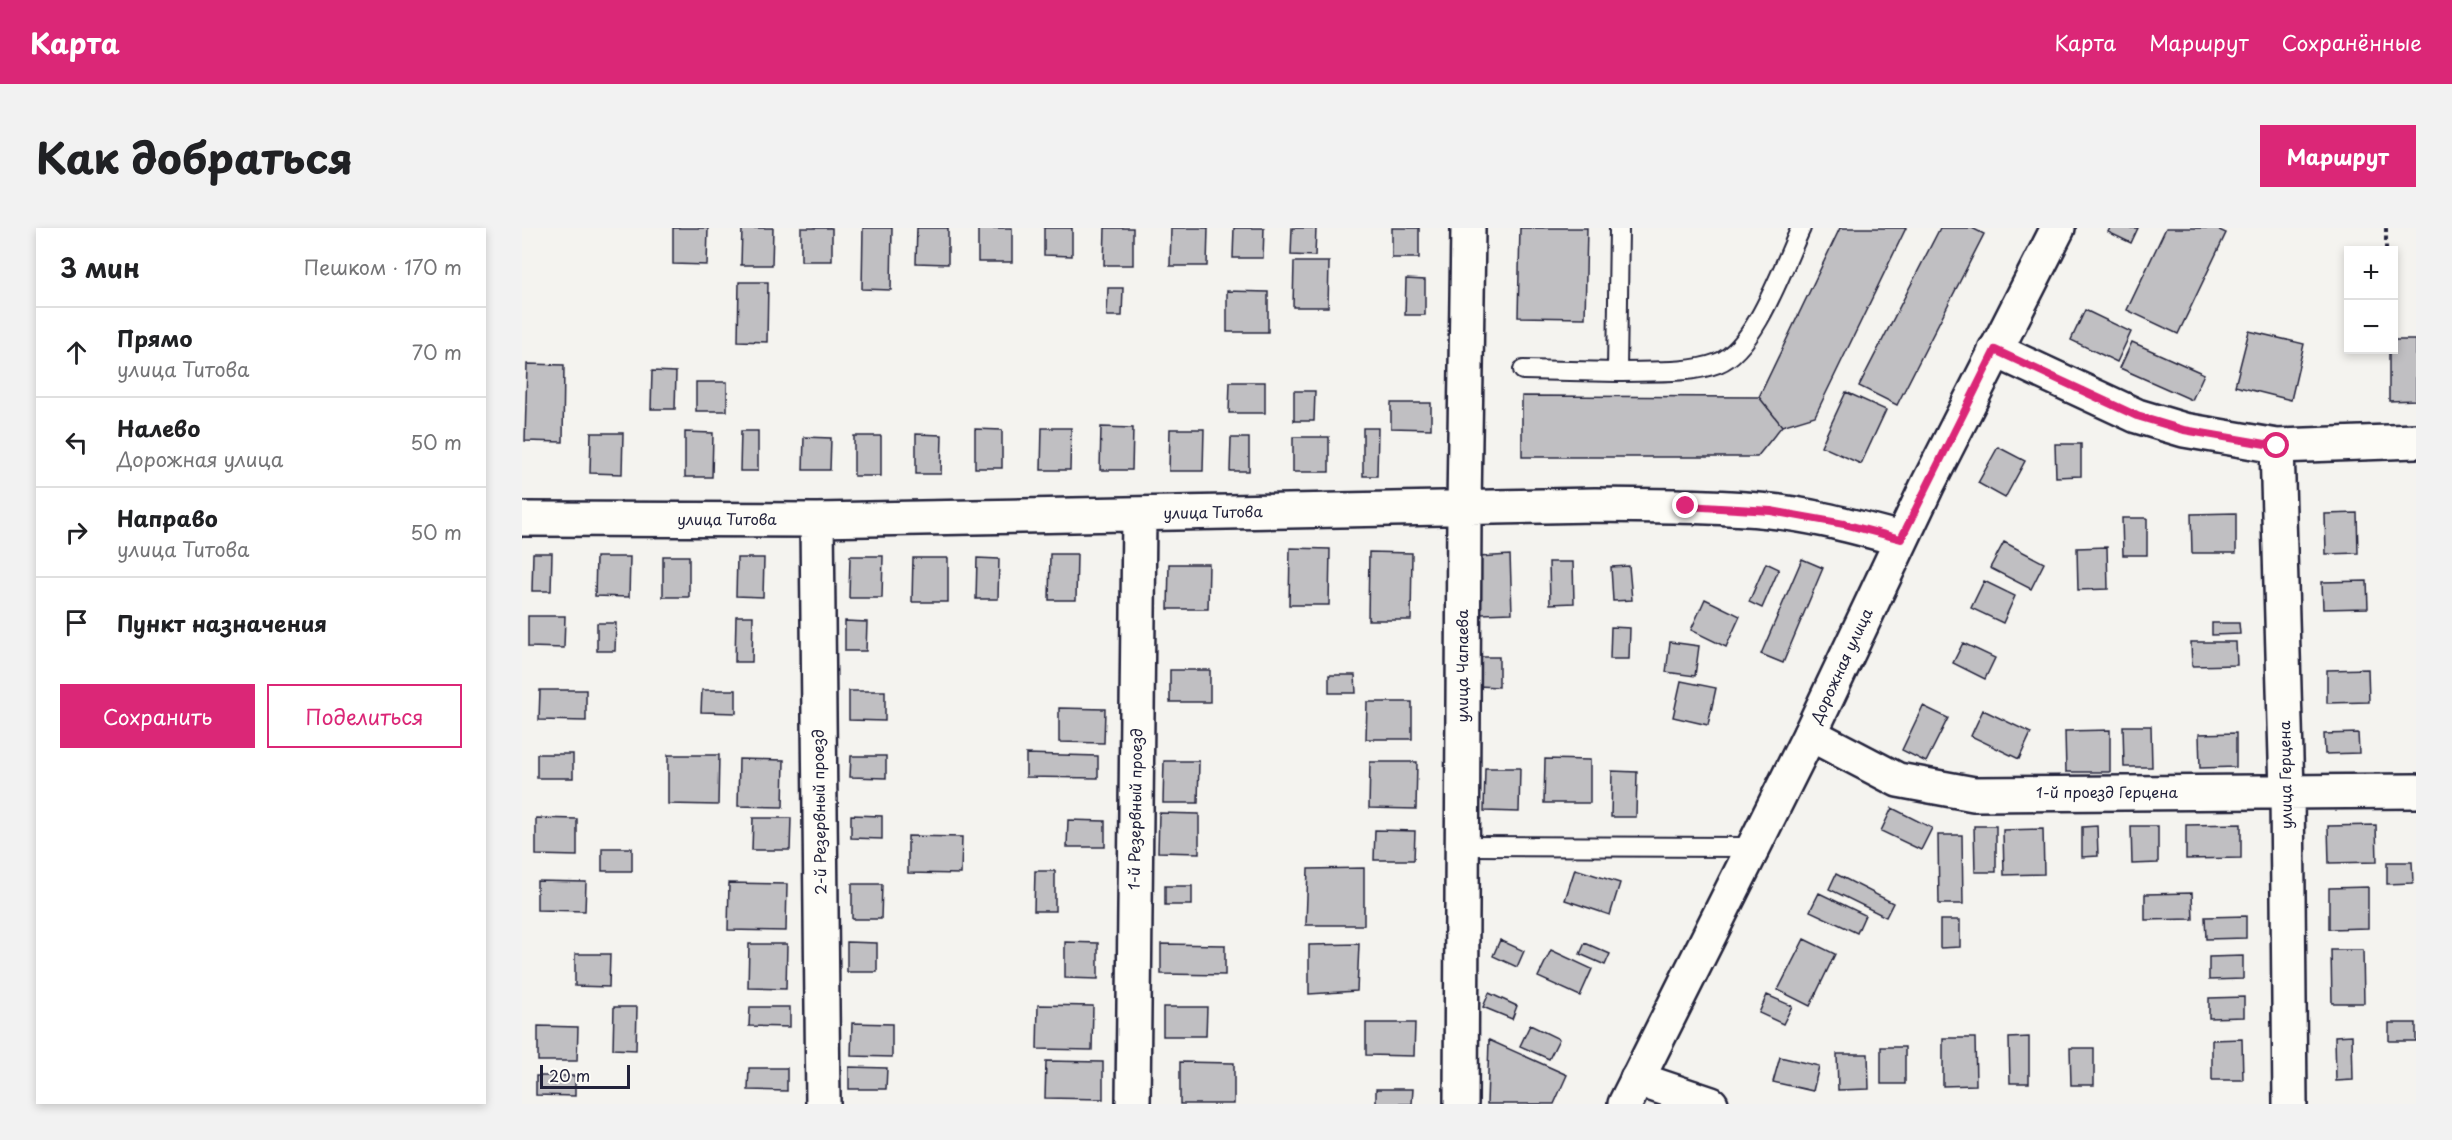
<!DOCTYPE html>
<html lang="ru">
<meta charset="utf-8">
<style>
:root{--surface:#fff;--page:#f2f2f2;--text:#202124;--muted:#757577;--line:#e0e0e0;--accent:#db2777}
body{margin:0;font-family:"Playpen Sans",sans-serif;background:var(--page);color:var(--text)}
.controls{position:absolute;right:18px;top:18px;display:grid;overflow:hidden;border-radius:0px;box-shadow:0 3px 9px #0003}
.controls button{width:54px;height:54px;display:grid;place-items:center;padding:0;border:0;border-bottom:2px solid var(--line);background:var(--surface);color:var(--text);font:30px sans-serif}
.scale{position:absolute;left:18px;bottom:15px;width:90px;box-sizing:border-box;padding-left:6px;border:3px solid #22223b;border-top:0;font-size:16px;line-height:21px;white-space:nowrap;color:#22223b;-webkit-text-stroke:4px #fdfcf7;paint-order:stroke}
.stop{position:absolute;width:18px;height:18px;margin:-14px;border:4px solid #db2777;border-radius:50%;background:#fff}
.stop.end{background:#db2777;border-color:#fff;box-shadow:0 2px 6px #0008}
.list{margin:0;padding:0;list-style:none}
h2{display:flex;justify-content:space-between;align-items:center;height:78px;margin:0;padding:0 24px;font-size:26px}
h2 small{font-size:20px;font-weight:400;color:var(--muted)}
.list li{display:grid;grid-template-columns:39px 1fr auto;gap:18px;align-items:center;box-sizing:border-box;height:90px;padding:0 24px;border-top:2px solid var(--line)}
.list b{display:block;font-size:22px;white-space:nowrap}
.list p{margin:0;font-size:20px;white-space:nowrap;color:var(--muted)}
.list em{font-size:20px;font-style:normal;color:var(--muted)}
.actions{display:flex;gap:12px;padding:18px 24px}
.actions a{flex:1;padding:14px 0;border:2px solid var(--accent);border-radius:0px;text-align:center;font-size:21px;color:var(--accent)}
.actions .main{background:var(--accent);color:#fff}
.icon{flex:none;width:33px;height:33px;fill:none;stroke:currentColor;stroke-width:2;stroke-linecap:round;stroke-linejoin:round}
.map{position:relative;flex:none;width:1894px;height:876px;overflow:hidden;border-radius:0px}
header{display:flex;align-items:center;gap:36px;box-sizing:border-box;height:84px;padding:0 30px;background:var(--accent);color:#fff}
header strong{font-size:28px}
nav{display:flex;gap:33px;margin-inline-start:auto;font-size:21px}
.intro{display:flex;align-items:center;justify-content:space-between;box-sizing:border-box;height:144px;padding:0 36px}
h1{margin:0;font-size:42px}
.button{padding:15px 27px;border-radius:0px;background:var(--accent);color:#fff;font-size:21px;font-weight:700}
main{display:flex;gap:36px;padding:0 36px}
aside{flex:1;background:var(--surface);border-radius:0px;box-shadow:0 3px 9px #0003}
.map>svg:first-child{display:block}
</style>
<header>
<strong>Карта</strong>
<nav><a>Карта</a><a>Маршрут</a><a>Сохранённые</a></nav>
</header>
<div class="intro"><h1>Как добраться</h1><a class="button">Маршрут</a></div>
<main>
<aside>
<h2>3 мин<small>Пешком · 170 m</small></h2>
<ul class="list">
<li><svg class="icon" aria-label="ahead" viewBox="0 0 24 24"><path d="M12 20V5M6 11l6-6 6 6"/></svg><div><b>Прямо</b><p>улица Титова</p></div><em>70 m</em></li>
<li><svg class="icon" aria-label="left" viewBox="0 0 24 24"><path d="M17 20v-9H6M10 6l-5 5 5 5"/></svg><div><b>Налево</b><p>Дорожная улица</p></div><em>50 m</em></li>
<li><svg class="icon" aria-label="right" viewBox="0 0 24 24"><path d="M7 20v-9h11M14 6l5 5-5 5"/></svg><div><b>Направо</b><p>улица Титова</p></div><em>50 m</em></li>
<li><svg class="icon" aria-label="arrive" viewBox="0 0 24 24"><path d="M6 21V4h12l-3 4 3 4H6"/></svg><div><b>Пункт назначения</b></div></li>
</ul>
<div class="actions"><a class="main">Сохранить</a><a>Поделиться</a></div>
</aside>
<div class="map">
<svg width="1894" height="876" viewBox="0 0 1894 876">
<rect width="100%" height="100%" fill="#f4f3ef"/>
<filter id="ink" filterUnits="userSpaceOnUse"><feTurbulence type="fractalNoise" baseFrequency=".0167" numOctaves="2"/><feDisplacementMap in="SourceGraphic" scale="12" xChannelSelector="R" yChannelSelector="G"/><feConvolveMatrix kernelMatrix="1 2 1 2 8 2 1 2 1" color-interpolation-filters="sRGB"/></filter>
<g filter="url(#ink)">
<!-- building -->
<path fill="#c0bfc2" stroke="#22223b" stroke-width="1.5" d="M151,0H186L185,37L151,36Z
M220,0H251L250,37H219Z
M279,0H310V33H279Z
M341,0H370L369,62L340,61Z
M395,0H426V36L394,35Z
M456,0H490V34H456Z
M522,0H550V28L522,27Z
M583,0H611V37H582Z
M649,0H686L685,38H648Z
M712,0H742L741,30H711Z
M770,0H794L793,28L769,27Z
M870,0H897V30H870Z
M998,0H1065L1063,90L996,89Z
M1318,0H1384L1293,188L1260,198L1237,169Z
M1418,0H1450L1462,6L1375,177L1337,158Z
M1588,0H1616L1609,15L1586,4Z
M1644,0H1693L1704,5L1656,106L1605,82Z
M772,34H807L806,79H771Z
M884,51L903,52V87H883Z
M217,54H246L245,114L216,113Z
M586,60H601L600,88H585Z
M705,63L746,64V104H705Z
M1563,82L1609,104L1595,134L1549,112Z
M1727,103L1782,116L1769,172L1713,158Z
M1872,112H1894V172L1867,173V122H1872Z
M1610,114L1682,146L1670,172L1598,140Z
M5,136L42,137L41,214L3,213Z
M130,143L154,144L153,181H129Z
M174,154H205V183H174Z
M708,154H743V185H707Z
M772,163H793L792,193H772Z
M1324,164L1364,182L1339,236L1299,218Z
M1000,168L1237,169L1260,198L1235,229H1000Z
M869,175H909V201L869,200Z
M579,199L611,200L610,242H578Z
M520,200H549L548,242H519Z
M841,200H856L855,248H841Z
M453,201L480,202V240H453Z
M648,201H682L681,243H647Z
M219,203H236V243H218Z
M163,204L191,205L190,249H163Z
M69,205H101L100,246L68,245Z
M394,206L420,207L419,246H394Z
M332,208H359V248H332Z
M282,209L309,210L308,242H281Z
M771,209H807V244H771Z
M709,210H727V243H708Z
M1533,216H1559V248L1534,249Z
M1476,219L1503,233L1483,270L1456,255Z
M1714,285V325H1670L1669,286Z
M1835,285L1836,325L1804,326L1803,286Z
M1600,290H1625V327H1601Z
M1482,314L1522,335L1509,361L1468,340Z
M1585,319L1586,361L1556,362L1555,320Z
M768,320L808,321L807,377H767Z
M847,324L890,325L889,392H846Z
M11,325H30L29,363H10Z
M528,326H555L554,372H527Z
M988,327L990,385L959,386L956,329Z
M141,328H167V369H141Z
M328,328H361L360,370H327Z
M74,329H108L107,369L73,368Z
M215,330H242L241,369L214,368Z
M391,330H426V374H390Z
M455,330L477,331L476,371H454Z
M1280,331L1301,340L1261,435L1239,426Z
M1027,334H1051L1052,375L1028,376Z
M1244,335L1257,341L1240,380L1227,374Z
M647,336H687L686,381H646Z
M1107,338L1110,372L1091,373L1089,339Z
M1462,353L1493,368L1481,395L1449,380Z
M1845,353L1846,380L1801,381L1800,354Z
M1183,371L1218,388L1204,419L1169,402Z
M6,388H43L42,420L6,419Z
M214,388H231L230,434H213Z
M323,393L345,394L344,423H323Z
M75,395H94L93,423H75Z
M1690,395H1717L1718,406L1690,407Z
M1089,399L1108,400L1107,431H1088Z
M1148,414L1177,418L1173,448L1144,444Z
M1669,414H1714L1715,437L1670,438Z
M1441,415L1473,430L1463,451L1431,435Z
M955,429H977V459L955,458Z
M1846,441L1847,474L1805,475V442Z
M648,442H688V474H648Z
M807,447H833L834,465H807Z
M1159,453L1194,460L1186,497L1151,489Z
M18,462H64V493L17,492Z
M180,462H214V485L179,484Z
M327,463H363V493L327,492Z
M845,474H890V511H844Z
M1401,478L1426,490L1404,534L1380,522Z
M537,480L583,481L582,515L537,514Z
M1461,482L1509,505L1497,531L1449,508Z
M1601,498H1629L1630,539H1602Z
M1588,502V544H1544L1543,503Z
M1714,505V539L1678,540L1677,506Z
M1836,505L1837,525L1803,526L1802,506Z
M15,526H51V550H15Z
M504,526L576,528V550L504,549Z
M146,527H197L196,577L146,576Z
M329,528H364V550L328,549Z
M217,531L262,532L261,579L216,578Z
M1023,531L1068,532V575H1022Z
M642,533H677L676,575H641Z
M848,534H895L894,581L847,580Z
M963,540H998L997,584L962,583Z
M1090,543L1115,544L1114,589H1089Z
M1370,580L1410,600L1399,622L1359,603Z
M637,585L677,586V625L636,624Z
M329,587L360,588V611L329,610Z
M14,590L55,591V628L14,627Z
M231,590H269L268,622H230Z
M546,592L583,593V619H545Z
M1719,596V630L1664,631V597Z
M1854,597L1855,634L1807,635L1806,598Z
M1452,598H1474V644H1453Z
M1575,598L1576,628L1560,629V599Z
M1609,598H1636V635L1610,636Z
M1521,601L1522,646L1482,647L1481,602Z
M853,602L893,603L892,632H852Z
M1416,607H1440L1441,676H1417Z
M386,608L440,609L439,646L386,645Z
M80,620H110V643H80Z
M1865,634H1890L1891,655L1865,656Z
M842,640V697H784L786,641Z
M1053,641L1098,655L1088,687L1043,672Z
M513,643H533V683H512Z
M1314,646L1371,675L1364,689L1307,661Z
M15,653L64,654L63,683L15,682Z
M207,655L265,656L264,703L206,702Z
M330,656H360L359,691H330Z
M643,658H670V677H643Z
M1846,659V700L1807,701V660Z
M1297,665L1343,687L1335,705L1288,683Z
M1670,665L1671,691L1623,692V666Z
M1724,688V710L1684,711L1683,689Z
M1418,692H1438V719L1418,720Z
M1282,711L1313,726L1288,778L1256,762Z
M978,712L1002,723L995,739L971,728Z
M325,714L355,715V744H325Z
M543,714L576,715V751L543,750Z
M1063,715L1088,726L1083,737L1058,726Z
M227,716H265L264,761L226,760Z
M639,716L703,717V747L639,746Z
M837,716L835,763L787,766V717Z
M1029,722L1070,741L1058,768L1016,749Z
M1809,722H1841L1842,775H1810Z
M53,726H88L87,759L53,758Z
M1721,728V751L1687,752V729Z
M967,765L995,778L990,791L961,779Z
M1245,767L1270,778L1261,796L1237,785Z
M1722,769V789L1687,790V770Z
M516,777L571,778L570,822L515,821Z
M92,779H115L114,822L91,821Z
M228,779H268V799L227,798Z
M641,779H685L684,808H641Z
M330,795L370,796V829L329,828Z
M844,795H893L892,828L844,827Z
M1867,795H1894V813H1867Z
M1008,797L1037,811L1027,831L998,818Z
M16,798L56,799L55,833H16Z
M1830,807L1831,852L1814,853L1813,808Z
M1507,809V855H1488L1487,810Z
M1421,810H1453L1454,857L1421,858Z
M1720,811L1721,852H1690V812Z
M967,812L1045,847L1032,876H965Z
M1359,819H1383V856H1359Z
M1548,820H1572V857H1549Z
M1315,826H1346L1347,861L1316,862Z
M1258,829L1297,838L1291,863L1251,854Z
M524,833L581,834V871L523,870Z
M658,834L712,835V876H658Z
M327,839L365,840L364,861H327Z
M227,840H265V863L226,862Z
M14,848H53V868L14,867Z
M854,861H891L890,876H854Z"/>
<g fill="none" stroke-linecap="round" stroke-linejoin="round">
<!-- lane casing -->
<g stroke="#22223b" stroke-width="22">
<path id="lane" d="M1097,0L1095,144C1125,143 1168,146 1196,135C1233,121 1262,36 1279,0
M1001,142L1095,144
M940,618L1231,619"/>
</g>
<!-- street casing -->
<g stroke="#22223b" stroke-width="38">
<path id="street" d="M1473,122L1615,188L1662,202L1755,218L1894,213
M1755,218L1765,564L1768,876
M0,291L295,292L1073,277C1131,278 1190,277 1248,283C1292,287 1336,300 1379,311
M295,292L301,876
M1288,506L1376,552L1452,566L1894,563
M1115,851L1189,876
M611,876L617,287
M939,876L942,280L946,0"/>
</g>
<!-- secondary casing -->
<g stroke="#22223b" stroke-width="38">
<path id="secondary" d="M1103,876L1288,506L1406,256L1536,0"/>
</g>
<!-- path -->
<path stroke="#22223b" stroke-width="4" stroke-dasharray="4.5 4.5" stroke-linecap="butt" d="M1864,22V0"/>
<!-- lane -->
<use href="#lane" stroke="#fdfcf7" stroke-width="18"/>
<!-- street -->
<use href="#street" stroke="#fdfcf7" stroke-width="33"/>
<!-- secondary -->
<use href="#secondary" stroke="#fdfcf7" stroke-width="33"/>
</g>
</g>
<g fill="none" stroke-linecap="round" stroke-linejoin="round" filter="url(#ink)">
<!-- route -->
<path stroke="#db2777" stroke-width="8" d="M1164,278L1249,283L1322,296L1379,311L1473,122L1615,188L1662,202L1755,218"/>
</g>
<g text-anchor="middle" stroke-width="4.5" stroke-linejoin="round" paint-order="stroke">
<!-- street labels -->
<g font-size="15" fill="#22223b" stroke="#fdfcf7">
<text transform="translate(691 285) rotate(-1)" y="5">улица Титова</text>
<text x="205" y="297">улица Титова</text>
<text transform="translate(941 438) rotate(-90)" y="5">улица Чапаева</text>
<text transform="translate(1320 438) rotate(-65)" y="5">Дорожная улица</text>
<text transform="translate(1764 547) rotate(-91)" y="5">улица Герцена</text>
<text x="1585" y="570">1-й проезд Герцена</text>
<text transform="translate(614 581) rotate(-89)" y="5">1-й Резервный проезд</text>
<text transform="translate(298 584) rotate(-91)" y="5">2-й Резервный проезд</text>
</g>
</g>
</svg>
<div class="controls">
<button>+</button>
<button>−</button>
</div>
<div class="scale">20 m</div>
<div class="stop" style="left:1755px;top:218px"></div>
<div class="stop end" style="left:1164px;top:278px"></div>
</div>
</main>
